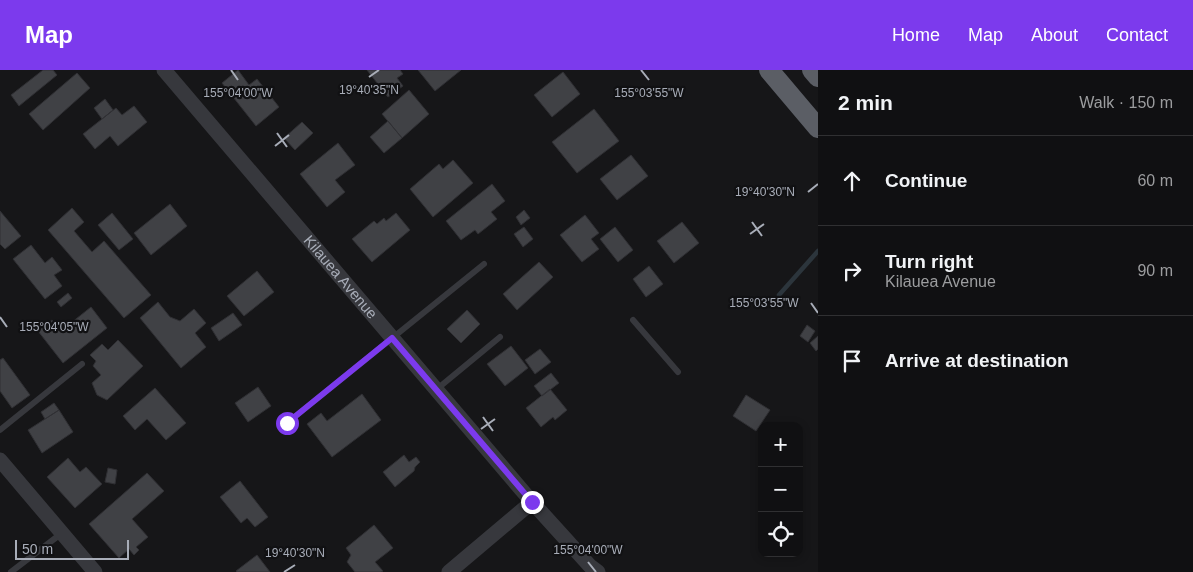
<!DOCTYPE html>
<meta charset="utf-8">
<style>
:root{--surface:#101012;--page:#1e1e20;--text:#f1f3f6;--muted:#9c9d9f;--line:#303032;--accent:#7c3aed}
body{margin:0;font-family:Helvetica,sans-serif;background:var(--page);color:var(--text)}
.controls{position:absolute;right:15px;bottom:15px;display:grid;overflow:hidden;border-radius:10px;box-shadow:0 2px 8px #0003}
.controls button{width:45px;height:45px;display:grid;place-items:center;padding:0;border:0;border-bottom:1px solid var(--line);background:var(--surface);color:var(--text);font:25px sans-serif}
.scale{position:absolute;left:15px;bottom:12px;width:114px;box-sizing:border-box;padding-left:5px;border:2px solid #a8adb8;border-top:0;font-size:14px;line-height:18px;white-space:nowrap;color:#a8adb8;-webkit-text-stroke:4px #111113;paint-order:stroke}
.stop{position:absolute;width:15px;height:15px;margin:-11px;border:4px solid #7c3aed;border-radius:50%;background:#fff}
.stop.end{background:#7c3aed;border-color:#fff;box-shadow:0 1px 5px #0008}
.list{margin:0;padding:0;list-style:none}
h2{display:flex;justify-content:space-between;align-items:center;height:65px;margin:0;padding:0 20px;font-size:21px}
h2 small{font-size:16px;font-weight:400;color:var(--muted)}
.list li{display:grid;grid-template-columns:32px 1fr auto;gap:15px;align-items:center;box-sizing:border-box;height:90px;padding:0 20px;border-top:1px solid var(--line)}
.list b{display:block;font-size:19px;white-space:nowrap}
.list p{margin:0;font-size:16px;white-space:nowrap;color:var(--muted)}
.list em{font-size:16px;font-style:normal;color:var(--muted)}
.icon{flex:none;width:28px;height:28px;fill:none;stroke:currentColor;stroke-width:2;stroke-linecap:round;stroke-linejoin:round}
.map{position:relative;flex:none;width:818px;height:502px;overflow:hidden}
header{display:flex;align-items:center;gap:30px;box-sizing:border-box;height:70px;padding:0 25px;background:var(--accent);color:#fff}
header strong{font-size:24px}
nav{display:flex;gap:28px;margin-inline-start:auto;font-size:18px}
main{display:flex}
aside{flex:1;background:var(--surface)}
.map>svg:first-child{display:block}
</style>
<header>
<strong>Map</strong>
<nav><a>Home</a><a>Map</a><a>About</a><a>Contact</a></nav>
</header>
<main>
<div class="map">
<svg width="818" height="502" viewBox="0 0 818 502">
<rect width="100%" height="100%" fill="#161618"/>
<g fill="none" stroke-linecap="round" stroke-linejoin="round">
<!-- stream -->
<path stroke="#2c353c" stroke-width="4.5" d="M779,225L818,181"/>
</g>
<!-- building -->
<path fill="#404145" stroke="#303034" d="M43,0H53L57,5L19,36L11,25Z
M238,0L249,15L257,9L279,37L256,56L222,13Z
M367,0H400L403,4L397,8L403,16L388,27Z
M418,0H461L435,21Z
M563,2L580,24L552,47L534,25Z
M77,3L90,18L43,60L29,44Z
M409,20L429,44L402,68L382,44Z
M105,29L113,40L102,49L94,38Z
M134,36L147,52L118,76L110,66L95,79L83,64L116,38L122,45Z
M594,39L619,71L577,103L552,72Z
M388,51L402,68L384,83L370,67Z
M302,52L313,63L295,80L284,68Z
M338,73L355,95L335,110L345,122L327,137L300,104Z
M631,85L648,106L617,130L600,109Z
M453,90L473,113L433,147L410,119L439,94L443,99Z
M492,114L505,131L491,142L497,149L478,164L475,160L461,170L446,151Z
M170,134L187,156L151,185L134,163Z
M72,138L84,152L74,161L92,182L104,171L151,225L124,248L48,160Z
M524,140L530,148L521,155L516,147Z
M0,141L21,166L5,179L0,174Z
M112,143L133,169L119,180L98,155Z
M396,143L410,160L372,192L352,169L374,151L377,154L384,148L386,151Z
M585,145L599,163L591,169L599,179L582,192L560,165Z
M682,152L699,173L674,193L657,171Z
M524,157L533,169L523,177L514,164Z
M615,157L633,180L618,192L600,169Z
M31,175L45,193L52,187L62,200L54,205L62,216L45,229L13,189Z
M539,192L553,207L517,240L503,224Z
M649,196L663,214L646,227L633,209Z
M257,201L274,222L244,246L227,226Z
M68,223L72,228L61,237L57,232Z
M158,232L170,247L180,251L194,239L206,253L195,263L206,277L181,298L140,248Z
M91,237L107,258L63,293L38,261L52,250L61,261Z
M467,240L480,254L461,273L447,259Z
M233,243L242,255L219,271L211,258Z
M807,255L815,261L808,272L800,266Z
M818,266V279L816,281L810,273Z
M118,270L143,296L107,330L97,325L92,313L101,305L93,296L96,291L90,285L102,274L108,280Z
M511,276L528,298L505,316L487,294Z
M540,279L551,292L535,304L525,290Z
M3,288L30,325L12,338L0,321V290Z
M551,303L559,313L542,326L534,316Z
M258,317L271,336L248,352L235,333Z
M155,318L186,353L166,370L147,349L135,360L123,346Z
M550,319L567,340L555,350L553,347L541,357L526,338Z
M362,324L381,350L332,387L307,354L321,343L327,351Z
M746,325L770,340L756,361L733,346Z
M54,333L59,340L45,349L41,342Z
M59,340L73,362L42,383L28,360Z
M404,385L409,392L416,387L420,392L415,397L414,401L395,417L383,402Z
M68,388L80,402L86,397L102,414L75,438L47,407Z
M108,398L117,400L115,414L105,412Z
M147,403L164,421L132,449L148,467L136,477L139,480L134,485L129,479L119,488L89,454Z
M240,411L268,447L255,457L247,448L241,453L220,427Z
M374,455L393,478L375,492L383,501L381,502H355L347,492L351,485L346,478Z
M257,485L270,502H237L236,501Z"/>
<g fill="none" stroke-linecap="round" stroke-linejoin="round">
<!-- service -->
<path stroke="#37383d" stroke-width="6" d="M633,250L678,302
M437,319L500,267
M287,353L484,194
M0,360L82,294
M11,502L62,463"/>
<!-- tertiary -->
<g stroke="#37383d" stroke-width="15">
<path id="s1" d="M164,0L532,432L590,496L598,502"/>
<path d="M0,390L95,502"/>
<path d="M449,502L532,432"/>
</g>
<!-- trunk -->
<path stroke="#5b5e65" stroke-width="20" d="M769,0L818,58
M812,0L818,7"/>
</g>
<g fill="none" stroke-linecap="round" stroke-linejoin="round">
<!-- route -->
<path stroke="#7c3aed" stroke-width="6" d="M287,353L392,268L532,432"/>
</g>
<!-- ticks -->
<path fill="none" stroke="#a8adb8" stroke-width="2" d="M231,0L238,10M641,0L649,10M369,7L379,0M277,63L287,77M275,76L289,65M808,122L818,114M752,152L762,166M750,164L764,154M811,233L818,243M0,247L7,257M483,347L493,361M481,359L495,349M588,492L596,502M284,502L295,495"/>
<g text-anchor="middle" stroke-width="4.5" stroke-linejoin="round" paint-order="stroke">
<!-- street labels -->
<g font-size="15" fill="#a8adb8" stroke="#111113">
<text dy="5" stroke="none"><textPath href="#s1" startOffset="272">Kilauea Avenue</textPath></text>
</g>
</g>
<g font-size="12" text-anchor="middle" fill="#a8adb8" stroke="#111113" stroke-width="4.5" stroke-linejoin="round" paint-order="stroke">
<text x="369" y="24">19°40'35"N</text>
<text x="238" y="27">155°04'00"W</text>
<text x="649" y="27">155°03'55"W</text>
<text x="765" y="126">19°40'30"N</text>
<text x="764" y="237">155°03'55"W</text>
<text x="54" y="261">155°04'05"W</text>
<text x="588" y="484">155°04'00"W</text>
<text x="295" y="487">19°40'30"N</text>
</g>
</svg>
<div class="controls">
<button>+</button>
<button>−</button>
<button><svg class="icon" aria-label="locate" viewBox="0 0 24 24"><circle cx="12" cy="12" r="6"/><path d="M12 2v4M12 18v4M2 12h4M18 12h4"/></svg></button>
</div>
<div class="scale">50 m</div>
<div class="stop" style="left:287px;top:353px"></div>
<div class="stop end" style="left:532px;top:432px"></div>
</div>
<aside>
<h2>2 min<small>Walk · 150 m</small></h2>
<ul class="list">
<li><svg class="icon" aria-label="ahead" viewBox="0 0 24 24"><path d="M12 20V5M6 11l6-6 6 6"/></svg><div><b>Continue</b></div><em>60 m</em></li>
<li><svg class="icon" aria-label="right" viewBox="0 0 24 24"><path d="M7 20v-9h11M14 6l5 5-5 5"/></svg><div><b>Turn right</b><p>Kilauea Avenue</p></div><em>90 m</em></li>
<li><svg class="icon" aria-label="arrive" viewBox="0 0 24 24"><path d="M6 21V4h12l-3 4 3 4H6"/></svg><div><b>Arrive at destination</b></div></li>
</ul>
</aside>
</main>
